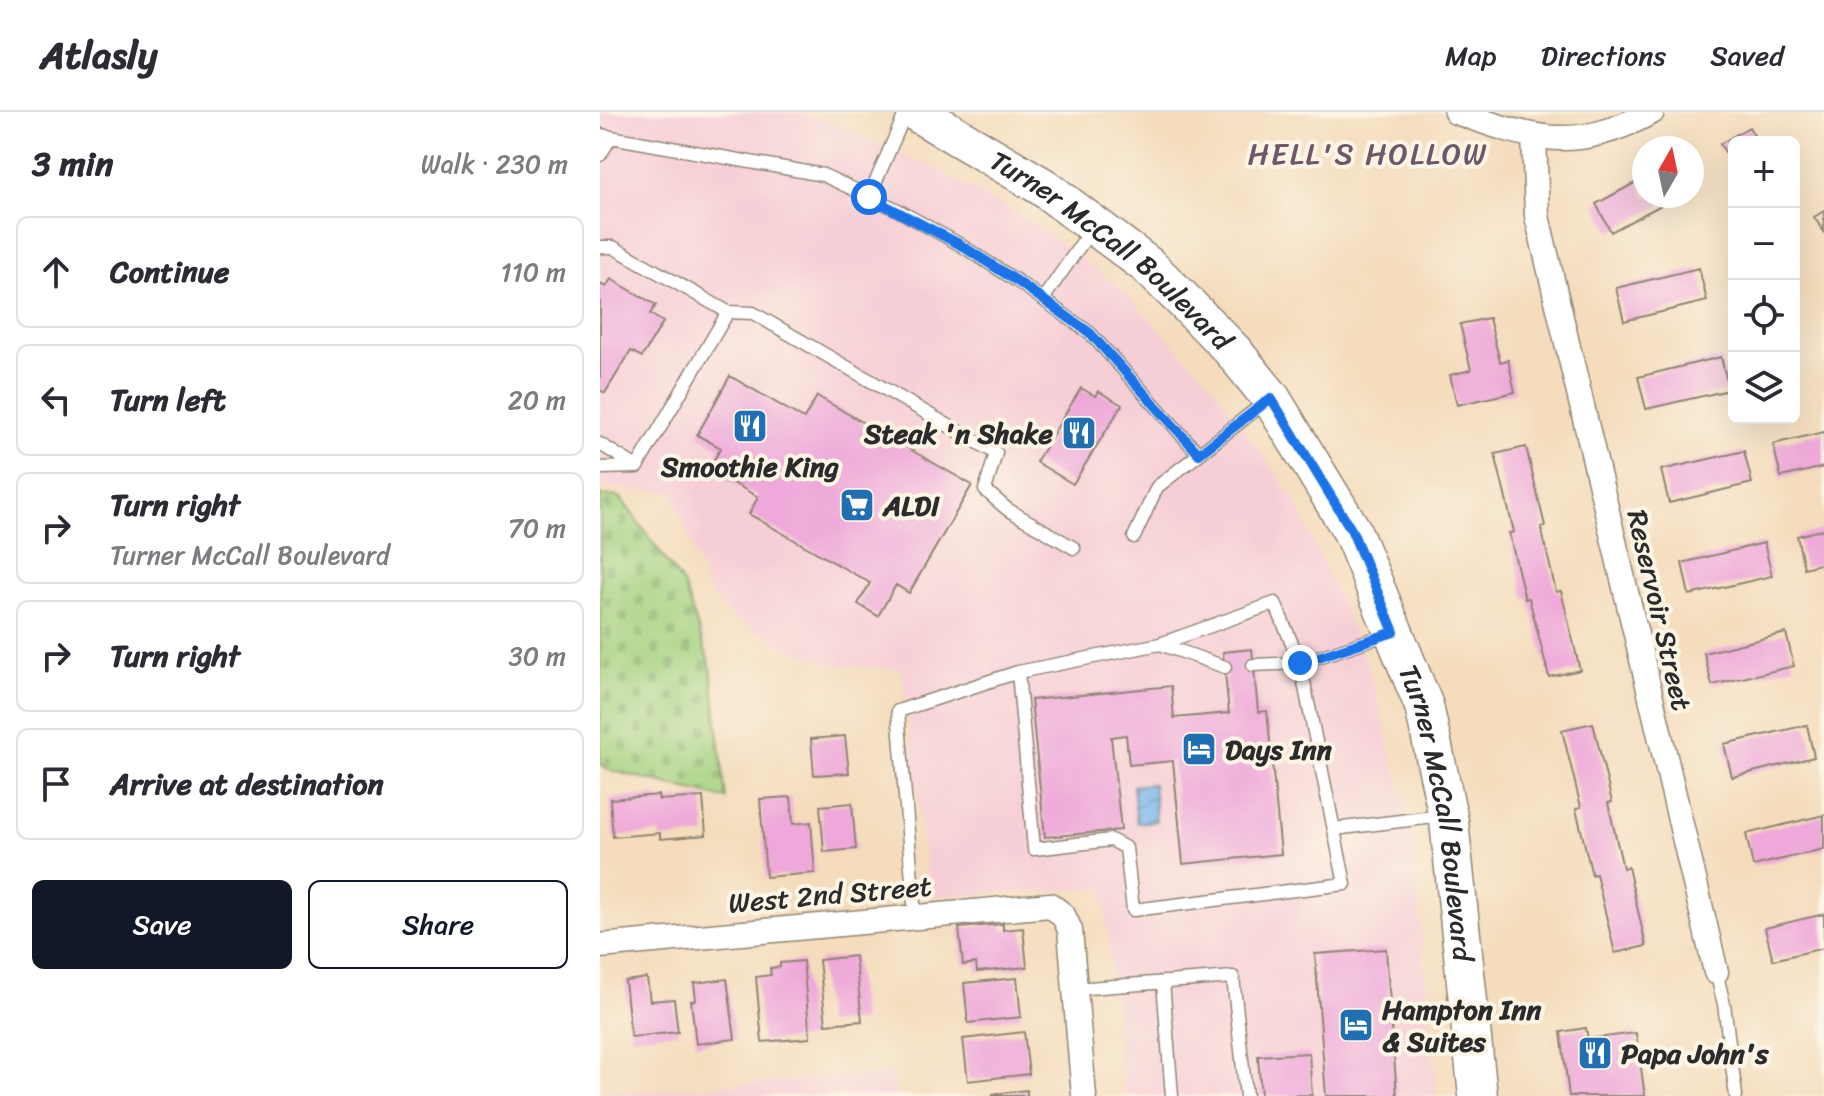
<!DOCTYPE html>
<meta charset="utf-8">
<style>
:root{--surface:#fff;--page:#f2f2f3;--text:#2b2b33;--muted:#7c7c81;--line:#e1e1e2;--accent:#111827}
body{margin:0;font-family:Sriracha,sans-serif;background:var(--page);color:var(--text)}
.controls{position:absolute;right:24px;top:24px;display:grid;overflow:hidden;border-radius:12px;box-shadow:0 8px 32px #0002}
.controls button{width:72px;height:72px;display:grid;place-items:center;padding:0;border:0;border-bottom:2px solid var(--line);background:var(--surface);color:var(--text);font:40px sans-serif}
.compass{position:absolute;left:1032px;top:24px;width:72px;height:72px;border-radius:50%;background:var(--surface);box-shadow:0 8px 32px #0002;rotate:9deg}
.stop{position:absolute;width:24px;height:24px;margin:-18px;border:6px solid #1a73e8;border-radius:50%;background:#fff}
.stop.end{background:#1a73e8;border-color:#fff;box-shadow:0 2px 8px #0008}
.list{margin:0;padding:0;list-style:none}
h2{display:flex;justify-content:space-between;align-items:center;height:104px;margin:0;padding:0 32px;font-size:34px}
h2 small{font-size:26px;font-weight:400;color:var(--muted)}
.list li{display:grid;grid-template-columns:52px 1fr auto;gap:24px;align-items:center;box-sizing:border-box;height:112px;margin:0 16px 16px;padding:0 16px;border:2px solid var(--line);border-radius:12px}
.list b{display:block;font-size:30px;white-space:nowrap}
.list p{margin:0;font-size:26px;white-space:nowrap;color:var(--muted)}
.list em{font-size:26px;font-style:normal;color:var(--muted)}
.actions{display:flex;gap:16px;padding:24px 32px}
.actions a{flex:1;padding:18px 0;border:2px solid var(--accent);border-radius:12px;text-align:center;font-size:28px;color:var(--accent)}
.actions .main{background:var(--accent);color:#fff}
.icon{flex:none;width:44px;height:44px;fill:none;stroke:currentColor;stroke-width:2;stroke-linecap:round;stroke-linejoin:round}
.map{position:relative;flex:none;width:1224px;height:984px;overflow:hidden}
header{display:flex;align-items:center;gap:48px;box-sizing:border-box;height:112px;padding:0 40px;background:var(--surface);border-bottom:2px solid var(--line)}
header strong{font-size:38px}
nav{display:flex;gap:44px;margin-inline-start:auto;font-size:28px}
main{display:flex}
aside{flex:1;background:var(--surface)}
.map>svg:first-child{display:block}
</style>
<header>
<strong>Atlasly</strong>
<nav><a>Map</a><a>Directions</a><a>Saved</a></nav>
</header>
<main>
<aside>
<h2>3 min<small>Walk · 230 m</small></h2>
<ul class="list">
<li><svg class="icon" aria-label="ahead" viewBox="0 0 24 24"><path d="M12 20V5M6 11l6-6 6 6"/></svg><div><b>Continue</b></div><em>110 m</em></li>
<li><svg class="icon" aria-label="left" viewBox="0 0 24 24"><path d="M17 20v-9H6M10 6l-5 5 5 5"/></svg><div><b>Turn left</b></div><em>20 m</em></li>
<li><svg class="icon" aria-label="right" viewBox="0 0 24 24"><path d="M7 20v-9h11M14 6l5 5-5 5"/></svg><div><b>Turn right</b><p>Turner McCall Boulevard</p></div><em>70 m</em></li>
<li><svg class="icon" aria-label="right" viewBox="0 0 24 24"><path d="M7 20v-9h11M14 6l5 5-5 5"/></svg><div><b>Turn right</b></div><em>30 m</em></li>
<li><svg class="icon" aria-label="arrive" viewBox="0 0 24 24"><path d="M6 21V4h12l-3 4 3 4H6"/></svg><div><b>Arrive at destination</b></div></li>
</ul>
<div class="actions"><a class="main">Save</a><a>Share</a></div>
</aside>
<div class="map">
<svg width="1224" height="984" viewBox="0 0 1224 984">
<defs>
<pattern id="cemetery-stones" width="16" height="16" patternUnits="userSpaceOnUse" patternTransform="scale(2)"><rect width="16" height="16" fill="#a3d17f"/><path d="M2 7V4a2 2 0 0 1 4 0v3zM10 15v-3a2 2 0 0 1 4 0v3z" fill="#8cb46e"/></pattern>
<pattern id="water-waves" width="16" height="10" patternUnits="userSpaceOnUse" patternTransform="scale(2)"><rect width="16" height="10" fill="#7bb7ed"/><path d="M0 5q4-4 8 0t8 0" fill="none" stroke="#6595c0"/></pattern>
</defs>
<rect width="100%" height="100%" fill="#fcf5e5"/>
<filter id="ink" filterUnits="userSpaceOnUse"><feTurbulence type="fractalNoise" baseFrequency=".0125" numOctaves="2"/><feDisplacementMap in="SourceGraphic" scale="16" xChannelSelector="R" yChannelSelector="G"/><feConvolveMatrix kernelMatrix="1 2 1 2 8 2 1 2 1" color-interpolation-filters="sRGB"/></filter>
<filter id="wash" filterUnits="userSpaceOnUse"><feTurbulence type="fractalNoise" baseFrequency=".006" numOctaves="4" result="noise"/><feDisplacementMap in="SourceGraphic" scale="32" xChannelSelector="R" yChannelSelector="G"/><feGaussianBlur stdDeviation="1.8" result="paint"/><feColorMatrix in="noise" values="0 0 0 0 0 0 0 0 0 0 0 0 0 0 0 0 0 1.4 0 .05"/><feComposite in="paint" operator="in"/></filter>
<g filter="url(#wash)">
<rect width="100%" height="100%" fill="#f4dcbc"/>
<!-- built -->
<path fill="#f6cfd6" d="M0,0H197L216,5L334,56L436,113L520,176L608,268L694,386L769,555L812,721L837,984H524L503,776L329,785L302,557L243,554L196,540L131,505L110,483L72,381L0,375Z
M293,962L297,984H0V981Z"/>
<!-- cemetery -->
<path fill="url(#cemetery-stones)" stroke="#677e55" stroke-width="2" d="M0,383L20,385L83,472L111,556L126,687L10,658L0,652Z"/>
<!-- water -->
<path fill="url(#water-waves)" stroke="#53718c" stroke-width="2" d="M553,672L556,709L537,711L533,674Z"/>
<g id="blocks">
<!-- building -->
<path fill="#eea8d9" d="M1149,15L1158,30H1134V54L1120,32Z
M1044,66V84H1078L1011,120L996,92Z
M1224,99V120L1214,105Z
M1099,156L1107,189L1024,209L1016,176Z
M11,167L56,193L50,202L63,210L42,245L31,239L5,281L0,278V172L6,175Z
M889,206L900,250L908,248L915,280L857,293L850,263L871,258L860,212Z
M1121,245L1129,278L1046,297L1038,265Z
M130,264L204,307L217,284L372,373L309,481L296,473L278,504L258,492L270,471L149,402L158,385L108,357L121,336L97,323Z
M481,276L495,284L498,279L522,293L473,372L436,350Z
M1224,320V355L1181,365L1173,332Z
M926,335L945,414L941,415L956,480L961,479L980,558L949,565L929,486L925,487L909,421L914,420L895,342Z
M1144,339L1152,371L1069,391L1061,358Z
M1224,417V451L1204,456L1197,424Z
M1164,431L1172,464L1089,483L1082,451Z
M1186,521L1194,554L1112,573L1104,541Z
M652,537L658,600L667,599L681,742L583,752L573,649L529,653L526,623L511,625L521,718L445,725L431,588L571,574L574,606L629,601L623,540Z
M993,611L1012,690L1008,691L1023,756L1028,755L1046,834L1015,841L996,762L992,763L976,697L981,695L962,618Z
M1207,613L1214,645L1132,665L1124,632Z
M245,624L249,661L214,663L211,627Z
M58,683L59,688L103,685L106,723L60,727V721L13,725L10,687Z
M191,685L193,712L211,710L215,761L166,765L160,687Z
M252,691L256,737L224,740L220,694Z
M1224,703V737L1153,754L1146,722Z
M1224,802V836L1173,848L1165,816Z
M403,812V818L423,816L427,855L377,860L376,851L363,853L359,816Z
M786,837L797,984H726L715,842Z
M255,844L262,909L226,912L219,848Z
M203,849L210,926L162,930L156,865L171,863L170,856L180,855V851Z
M47,866L50,889L74,887L78,920L31,925L25,869Z
M417,866L421,905L368,911L364,871Z
M127,867L135,927L96,932L91,889L96,888L94,871Z
M986,916L988,927L1036,921L1045,984H969L961,920Z
M424,920L429,962L368,969L363,927Z
M709,941L712,983L661,984L658,944Z
M427,978V984H393V982Z"/>
</g>
</g>
<g filter="url(#ink)">
<use href="#blocks" fill-opacity="0" stroke="#908474" stroke-width="2"/>
<g fill="none" stroke-linecap="round" stroke-linejoin="round">
<!-- lane casing -->
<g stroke="#908474" stroke-width="15">
<path id="lane" d="M0,23L223,63L296,97L359,132L417,169L490,221L599,342
M0,43L11,25
M269,85L306,0
M0,135H13L128,200L153,201L396,341L385,378L407,397L474,436
M443,187L491,118
M0,332L37,355
M0,356L37,355L128,200
M534,425L557,375L668,288
M560,532L625,555
M653,553L700,551L791,521
M734,717L842,704
M315,804L298,599L418,560L560,532L675,491L700,551L745,772L533,798L526,736L511,728L434,737L418,560
M1116,860L1124,892L1136,984
M563,870L572,984
M475,877L633,865L646,984"/>
</g>
<!-- street casing -->
<g stroke="#908474" stroke-width="27">
<path id="street" d="M856,0C935,28 974,41 1052,0
M934,24L937,104L1116,860
M0,834L450,793L463,803L470,818L484,984"/>
</g>
<!-- primary casing -->
<g stroke="#908474" stroke-width="41">
<g id="primary">
<path id="s1" d="M316,0L443,75L547,153L582,187L632,238L671,286L752,419L824,594L849,709L878,984"/>
</g>
</g>
<!-- lane -->
<use href="#lane" stroke="#fff" stroke-width="12"/>
<!-- street -->
<use href="#street" stroke="#fff" stroke-width="24"/>
<!-- primary -->
<use href="#primary" stroke="#fff" stroke-width="38"/>
</g>
</g>
<g fill="none" stroke-linecap="round" stroke-linejoin="round" filter="url(#ink)">
<!-- route -->
<path stroke="#1a73e8" stroke-width="10" d="M269,85L359,132L417,169L490,221L599,342L671,286L752,419L794,520L700,551"/>
</g>
<!-- icons -->
<defs>
<g id="restaurant-square" transform="scale(1.8)"><rect x="-9" y="-9" width="18" height="18" rx="4" fill="#1f6fb2" stroke="#fcf5e5"/><path d="M-5-6h1v4h1v-4h1v4h1v-4h1v5L-1.5 .5V6h-2V.5L-5-1ZM5-6V6H3V1.5H1.5Q1.5-4 5-6Z" fill="#fff"/></g>
<g id="supermarket-square" transform="scale(1.8)"><rect x="-9" y="-9" width="18" height="18" rx="4" fill="#1f6fb2" stroke="#fcf5e5"/><path d="M-6-5.5h2.5l.6 2H6L4.5 2H-2.5L-4.4-4H-6ZM-1.5 3.2a1.3 1.3 0 1 0 .1 0ZM3 3.2a1.3 1.3 0 1 0 .1 0Z" fill="#fff"/></g>
<g id="hotel-square" transform="scale(1.8)"><rect x="-9" y="-9" width="18" height="18" rx="4" fill="#1f6fb2" stroke="#fcf5e5"/><path d="M-6-4.5h1.5V1H6V5H4.5V3h-9V5H-6ZM-4 0a1.8 1.8 0 1 1 3.6 0ZM.5 0V-2.5h3Q6-2.5 6 0Z" fill="#fff"/></g>
</defs>
<g fill-rule="evenodd">
<use href="#restaurant-square" x="150" y="314"/>
<use href="#restaurant-square" x="479" y="321"/>
<use href="#supermarket-square" x="257" y="393"/>
<use href="#hotel-square" x="599" y="637"/>
<use href="#hotel-square" x="756" y="913"/>
<use href="#restaurant-square" x="995" y="941"/>
</g>
<g text-anchor="middle" stroke-width="8" stroke-linejoin="round" paint-order="stroke">
<!-- street labels -->
<g font-size="28" fill="#2b2b2b" stroke="#fcf5e5">
<text dy="10" stroke="none"><textPath href="#s1" startOffset="240">Turner McCall Boulevard</textPath></text>
<text transform="translate(1060 498) rotate(77)" y="10">Reservoir Street</text>
<text dy="10" stroke="none"><textPath href="#s1" startOffset="912">Turner McCall Boulevard</textPath></text>
<text transform="translate(230 782) rotate(-5)" y="10">West 2nd Street</text>
</g>
<!-- poi labels -->
<g font-size="28" font-weight="bold" fill="#2b2b2b" stroke="#fcf5e5" text-anchor="start">
<text x="453" y="331" text-anchor="end">Steak 'n Shake</text>
<text x="150" y="364" text-anchor="middle">Smoothie King</text>
<text x="283" y="403">ALDI</text>
<text x="625" y="647">Days Inn</text>
<text x="782" y="907">Hampton Inn<tspan x="782" dy="32">&amp; Suites</tspan></text>
<text x="1021" y="951">Papa John's</text>
</g>
<!-- neighbourhood labels -->
<g font-size="30" letter-spacing="2" fill="#6f5768" stroke="#fcf5e5">
<text x="768" y="52">HELL'S HOLLOW</text>
</g>
</g>
</svg>
<div class="controls">
<button>+</button>
<button>−</button>
<button><svg class="icon" aria-label="locate" viewBox="0 0 24 24"><circle cx="12" cy="12" r="6"/><path d="M12 2v4M12 18v4M2 12h4M18 12h4"/></svg></button>
<button><svg class="icon" aria-label="layers" viewBox="0 0 24 24"><path d="M12 4l9 5-9 5-9-5zM3 14l9 5 9-5"/></svg></button>
</div>
<svg class="compass" viewBox="-18 -18 36 36"><path d="M0-13l5 13h-10z" fill="#e53935"/><path d="M0 13l5-13h-10z" fill="#7c7c81"/></svg>
<div class="stop" style="left:269px;top:85px"></div>
<div class="stop end" style="left:700px;top:551px"></div>
</div>
</main>
